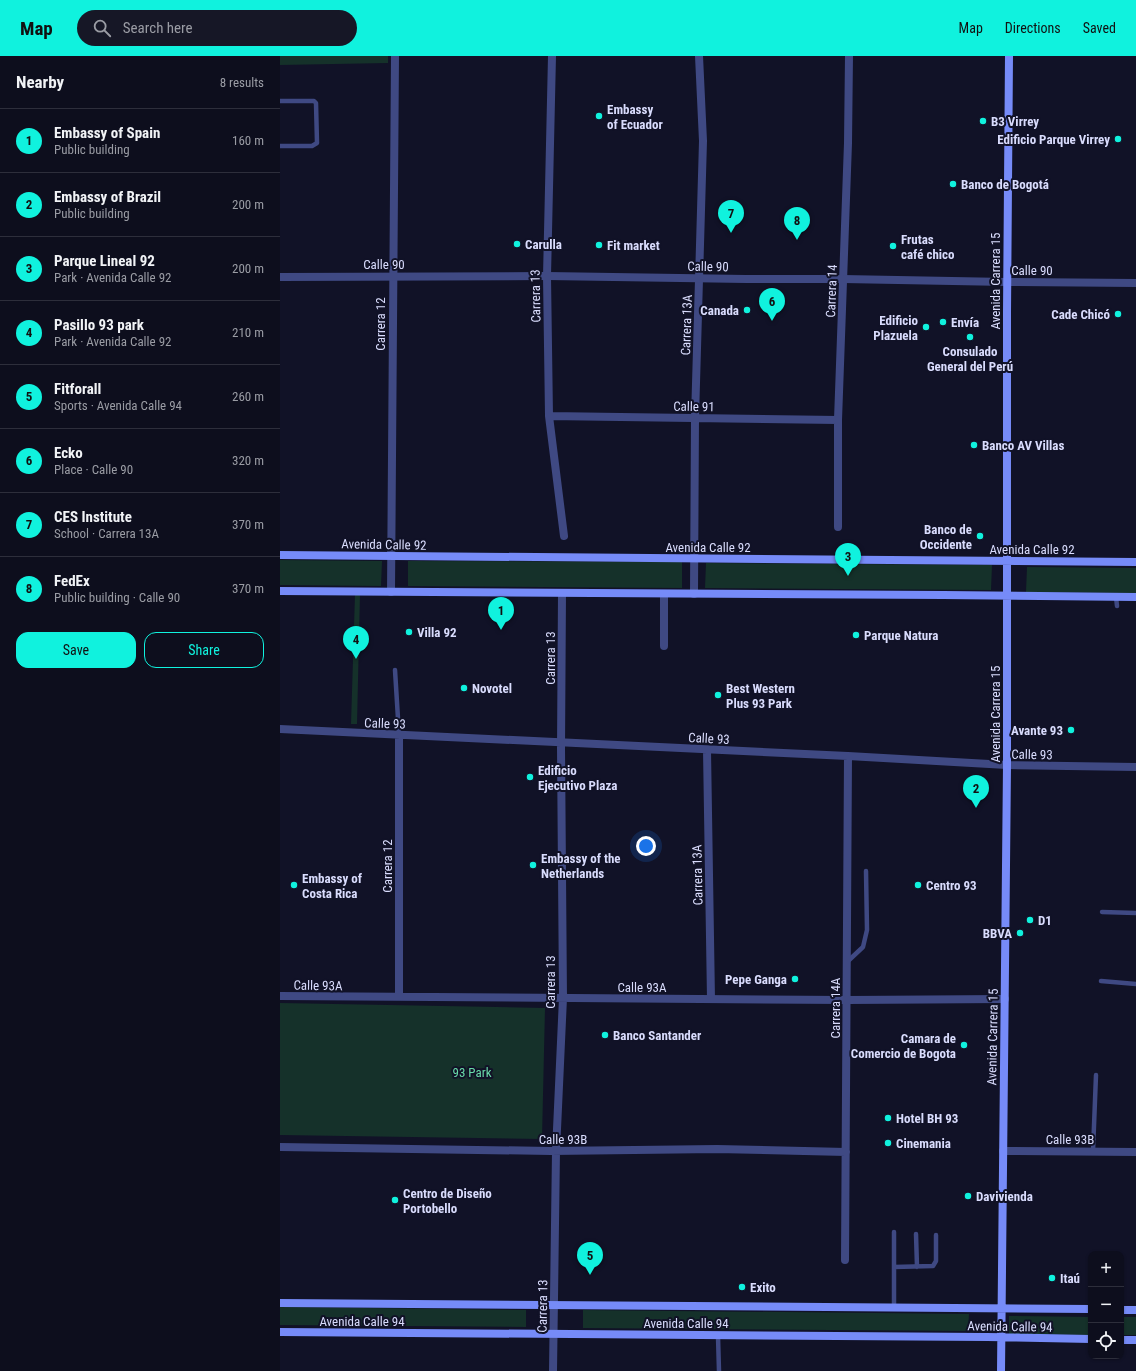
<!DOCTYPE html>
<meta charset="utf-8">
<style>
:root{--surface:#0d0e1d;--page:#161726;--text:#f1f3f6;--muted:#9a9ca4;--line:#2d2e3b;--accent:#10f2de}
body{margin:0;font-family:"Roboto Condensed",sans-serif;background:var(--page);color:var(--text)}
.controls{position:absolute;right:12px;bottom:12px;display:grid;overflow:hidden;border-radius:8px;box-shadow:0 1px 3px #0004}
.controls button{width:36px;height:36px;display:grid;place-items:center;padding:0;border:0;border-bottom:1px solid var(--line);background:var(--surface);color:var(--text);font:20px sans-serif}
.you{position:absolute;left:366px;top:790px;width:14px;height:14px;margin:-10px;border:3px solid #fff;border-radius:50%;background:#1a73e8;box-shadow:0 0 0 6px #1a73e833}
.badge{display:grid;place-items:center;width:26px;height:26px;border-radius:50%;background:var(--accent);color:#111;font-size:13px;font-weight:700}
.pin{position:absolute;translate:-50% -33px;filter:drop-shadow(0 1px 2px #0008)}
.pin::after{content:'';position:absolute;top:21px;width:14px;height:12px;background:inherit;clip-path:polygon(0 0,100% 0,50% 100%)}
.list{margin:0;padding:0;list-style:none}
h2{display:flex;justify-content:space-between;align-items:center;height:52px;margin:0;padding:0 16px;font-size:17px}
h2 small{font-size:13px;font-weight:400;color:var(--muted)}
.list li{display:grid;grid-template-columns:26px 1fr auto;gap:12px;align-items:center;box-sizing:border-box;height:64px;padding:0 16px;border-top:1px solid var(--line)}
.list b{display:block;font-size:15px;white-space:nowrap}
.list p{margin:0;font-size:13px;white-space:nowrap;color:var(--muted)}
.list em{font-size:13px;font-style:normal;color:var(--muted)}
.actions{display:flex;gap:8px;padding:12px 16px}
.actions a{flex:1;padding:9px 0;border:1px solid var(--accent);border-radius:12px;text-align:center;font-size:14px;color:var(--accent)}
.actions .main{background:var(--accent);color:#111}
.icon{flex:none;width:22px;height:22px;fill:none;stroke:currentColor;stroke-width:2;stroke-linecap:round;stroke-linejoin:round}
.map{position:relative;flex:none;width:856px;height:1315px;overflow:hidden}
header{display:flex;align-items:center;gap:24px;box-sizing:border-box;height:56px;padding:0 20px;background:var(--accent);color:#111}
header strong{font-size:19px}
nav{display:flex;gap:22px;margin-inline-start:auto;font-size:14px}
.search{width:280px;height:36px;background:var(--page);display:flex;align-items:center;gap:10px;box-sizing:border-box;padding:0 14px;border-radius:22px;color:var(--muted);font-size:15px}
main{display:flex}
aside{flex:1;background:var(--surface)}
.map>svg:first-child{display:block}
</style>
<header>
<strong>Map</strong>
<div class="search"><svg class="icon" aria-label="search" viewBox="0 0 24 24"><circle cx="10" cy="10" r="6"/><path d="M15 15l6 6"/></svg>Search here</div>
<nav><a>Map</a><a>Directions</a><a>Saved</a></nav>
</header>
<main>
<aside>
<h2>Nearby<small>8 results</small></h2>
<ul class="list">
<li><span class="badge">1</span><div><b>Embassy of Spain</b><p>Public building</p></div><em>160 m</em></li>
<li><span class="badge">2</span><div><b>Embassy of Brazil</b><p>Public building</p></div><em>200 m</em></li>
<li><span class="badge">3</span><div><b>Parque Lineal 92</b><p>Park · Avenida Calle 92</p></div><em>200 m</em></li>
<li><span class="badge">4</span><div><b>Pasillo 93 park</b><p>Park · Avenida Calle 92</p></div><em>210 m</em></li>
<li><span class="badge">5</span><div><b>Fitforall</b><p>Sports · Avenida Calle 94</p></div><em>260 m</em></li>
<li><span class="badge">6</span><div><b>Ecko</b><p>Place · Calle 90</p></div><em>320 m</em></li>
<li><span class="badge">7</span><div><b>CES Institute</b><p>School · Carrera 13A</p></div><em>370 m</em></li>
<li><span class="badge">8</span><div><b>FedEx</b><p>Public building · Calle 90</p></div><em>370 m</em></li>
</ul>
<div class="actions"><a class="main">Save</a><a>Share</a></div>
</aside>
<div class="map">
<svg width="856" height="1315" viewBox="0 0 856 1315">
<rect width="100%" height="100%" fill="#111227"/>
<!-- green -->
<path fill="#15312a" d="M0,0H108V7L0,9Z
M0,504L102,505L101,530L0,529Z
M128,505L402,506V532L128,530Z
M426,507L712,509L711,534L425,532Z
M747,511L856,512V537L746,536Z
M75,538H80L77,668H71Z
M0,947L265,952L262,1083L0,1079Z
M0,1251L246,1254V1271L0,1269Z
M303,1254L689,1258L688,1275L303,1272Z
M729,1260L811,1261V1279L729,1278Z
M841,1261H856V1279H841Z"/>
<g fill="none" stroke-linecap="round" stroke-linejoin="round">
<!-- service -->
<path stroke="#3f4983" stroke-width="4.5" d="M0,45H34L36,47L37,87L32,90H0
M836,541L837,550
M115,614L119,679
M822,856L856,857
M567,906L583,891L587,874L586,815
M821,925L856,928
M813,1095L816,1019
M636,1178L637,1211
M614,1211L653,1210L656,1205V1179
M614,1251V1176
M438,1280L439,1315"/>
<!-- minor -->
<path stroke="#3f4983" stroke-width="8" d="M272,0L267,220L269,360L284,480
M269,360L558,364
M558,471V364L568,87L569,0
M111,536L115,0
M414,538L415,362L423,85L419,0
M384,590V538
M0,673L568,700L727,709L856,711
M427,694L431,943
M0,940L567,944L725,943
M119,941V679
M0,1091L271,1095L437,1093L566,1096
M723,1095L856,1096
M565,1204L568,700
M273,1315L276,1095L283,942L281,692L282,537"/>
<!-- tertiary -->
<path stroke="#3f4983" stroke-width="8" d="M0,221L267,220L466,223H563L727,226L856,227"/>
<!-- secondary -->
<path stroke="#768bf8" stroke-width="8" d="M0,499L856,506
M0,535L663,539L856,541
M0,1247L811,1253
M841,1254H856
M0,1276L707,1281L811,1283
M841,1284H856
M721,1315L727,709V256L729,0"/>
</g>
<!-- markers -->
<g fill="#10f2de" stroke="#111227" stroke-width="1.5">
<circle cx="319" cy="60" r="4"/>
<circle cx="703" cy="65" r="4"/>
<circle cx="838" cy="83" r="4"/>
<circle cx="673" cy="128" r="4"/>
<circle cx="237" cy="188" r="4"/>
<circle cx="319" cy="189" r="4"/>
<circle cx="613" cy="190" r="4"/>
<circle cx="467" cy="254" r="4"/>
<circle cx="838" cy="258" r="4"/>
<circle cx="663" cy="266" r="4"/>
<circle cx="646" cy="271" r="4"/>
<circle cx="690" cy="281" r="4"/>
<circle cx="694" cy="389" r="4"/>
<circle cx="700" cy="480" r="4"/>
<circle cx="129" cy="576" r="4"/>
<circle cx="576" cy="579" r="4"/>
<circle cx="184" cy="632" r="4"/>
<circle cx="438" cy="639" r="4"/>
<circle cx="791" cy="674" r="4"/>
<circle cx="250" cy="721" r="4"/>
<circle cx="253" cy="809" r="4"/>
<circle cx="14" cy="829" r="4"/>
<circle cx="638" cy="829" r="4"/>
<circle cx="750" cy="864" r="4"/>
<circle cx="740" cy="877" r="4"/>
<circle cx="515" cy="923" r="4"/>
<circle cx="325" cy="979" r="4"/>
<circle cx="684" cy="989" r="4"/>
<circle cx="608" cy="1062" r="4"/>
<circle cx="608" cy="1087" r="4"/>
<circle cx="688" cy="1140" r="4"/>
<circle cx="115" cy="1144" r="4"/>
<circle cx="772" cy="1222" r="4"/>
<circle cx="462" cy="1231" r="4"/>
</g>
<g text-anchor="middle" stroke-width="4" stroke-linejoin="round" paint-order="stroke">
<!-- poi labels -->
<g font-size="13" font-weight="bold" fill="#d9dcfd" stroke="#111227" text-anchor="start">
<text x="327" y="58">Embassy<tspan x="327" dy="15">of Ecuador</tspan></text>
<text x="711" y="70">B3 Virrey</text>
<text x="830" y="88" text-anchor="end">Edificio Parque Virrey</text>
<text x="681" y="133">Banco de Bogotá</text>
<text x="621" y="188">Frutas<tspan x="621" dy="15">café chico</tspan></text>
<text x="245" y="193">Carulla</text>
<text x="327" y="194">Fit market</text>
<text x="459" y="259" text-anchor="end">Canada</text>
<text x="830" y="263" text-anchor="end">Cade Chicó</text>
<text x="638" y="269" text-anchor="end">Edificio<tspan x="638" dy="15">Plazuela</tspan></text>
<text x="671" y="271">Envía</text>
<text x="690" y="300" text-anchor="middle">Consulado<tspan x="690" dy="15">General del Perú</tspan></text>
<text x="702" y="394">Banco AV Villas</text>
<text x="692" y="478" text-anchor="end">Banco de<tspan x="692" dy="15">Occidente</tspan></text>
<text x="137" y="581">Villa 92</text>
<text x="584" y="584">Parque Natura</text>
<text x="192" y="637">Novotel</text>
<text x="446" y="637">Best Western<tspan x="446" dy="15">Plus 93 Park</tspan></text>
<text x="783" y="679" text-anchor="end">Avante 93</text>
<text x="258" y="719">Edificio<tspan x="258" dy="15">Ejecutivo Plaza</tspan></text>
<text x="261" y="807">Embassy of the<tspan x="261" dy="15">Netherlands</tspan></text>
<text x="22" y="827">Embassy of<tspan x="22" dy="15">Costa Rica</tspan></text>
<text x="646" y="834">Centro 93</text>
<text x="758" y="869">D1</text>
<text x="732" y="882" text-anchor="end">BBVA</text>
<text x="507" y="928" text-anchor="end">Pepe Ganga</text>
<text x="333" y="984">Banco Santander</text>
<text x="676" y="987" text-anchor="end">Camara de<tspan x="676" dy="15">Comercio de Bogota</tspan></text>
<text x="616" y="1067">Hotel BH 93</text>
<text x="616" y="1092">Cinemania</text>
<text x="123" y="1142">Centro de Diseño<tspan x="123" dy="15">Portobello</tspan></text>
<text x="696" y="1145">Davivienda</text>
<text x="780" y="1227">Itaú</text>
<text x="470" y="1236">Exito</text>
</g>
<!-- street labels -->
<g font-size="13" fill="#d9dcfd" stroke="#111227">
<text x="104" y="213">Calle 90</text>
<text transform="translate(428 210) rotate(1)" y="5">Calle 90</text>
<text x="752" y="219">Calle 90</text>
<text transform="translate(715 225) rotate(-90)" y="5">Avenida Carrera 15</text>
<text transform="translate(551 235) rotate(-88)" y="5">Carrera 14</text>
<text transform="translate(255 240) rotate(-91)" y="5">Carrera 13</text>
<text transform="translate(100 268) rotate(-90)" y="5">Carrera 12</text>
<text transform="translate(406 269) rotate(-88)" y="5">Carrera 13A</text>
<text transform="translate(414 350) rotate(1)" y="5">Calle 91</text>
<text transform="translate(104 488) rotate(1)" y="5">Avenida Calle 92</text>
<text x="428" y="496">Avenida Calle 92</text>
<text x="752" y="498">Avenida Calle 92</text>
<text transform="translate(270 602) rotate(-90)" y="5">Carrera 13</text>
<text transform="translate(715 658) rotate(-90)" y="5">Avenida Carrera 15</text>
<text transform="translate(105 667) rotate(2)" y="5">Calle 93</text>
<text transform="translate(429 682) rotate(3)" y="5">Calle 93</text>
<text transform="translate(752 698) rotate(1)" y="5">Calle 93</text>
<text transform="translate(107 810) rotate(-90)" y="5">Carrera 12</text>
<text transform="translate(417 819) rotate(-91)" y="5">Carrera 13A</text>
<text transform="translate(270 926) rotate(-90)" y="5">Carrera 13</text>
<text transform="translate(38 929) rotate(1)" y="5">Calle 93A</text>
<text x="362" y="936">Calle 93A</text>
<text transform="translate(555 952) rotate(-90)" y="5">Carrera 14A</text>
<text transform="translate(712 981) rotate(-89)" y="5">Avenida Carrera 15</text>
<text x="283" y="1088">Calle 93B</text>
<text x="790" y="1088">Calle 93B</text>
<text transform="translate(262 1250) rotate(-89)" y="5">Carrera 13</text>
<text x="82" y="1270">Avenida Calle 94</text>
<text x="406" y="1272">Avenida Calle 94</text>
<text transform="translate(730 1270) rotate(1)" y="5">Avenida Calle 94</text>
</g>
<!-- park labels -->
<g font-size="13" fill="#68daa8" stroke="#111227">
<text x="192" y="1021">93 Park</text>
</g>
</g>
</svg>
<div class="controls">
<button>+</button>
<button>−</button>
<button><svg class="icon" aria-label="locate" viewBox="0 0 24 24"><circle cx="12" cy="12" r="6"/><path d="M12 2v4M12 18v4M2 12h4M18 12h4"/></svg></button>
</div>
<div class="you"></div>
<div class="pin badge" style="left:221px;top:574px">1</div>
<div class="pin badge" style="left:696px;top:752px">2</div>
<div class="pin badge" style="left:568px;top:520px">3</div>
<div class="pin badge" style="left:76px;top:603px">4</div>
<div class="pin badge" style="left:310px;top:1219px">5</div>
<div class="pin badge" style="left:492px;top:265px">6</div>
<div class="pin badge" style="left:451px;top:177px">7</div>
<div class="pin badge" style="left:517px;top:184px">8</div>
</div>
</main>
